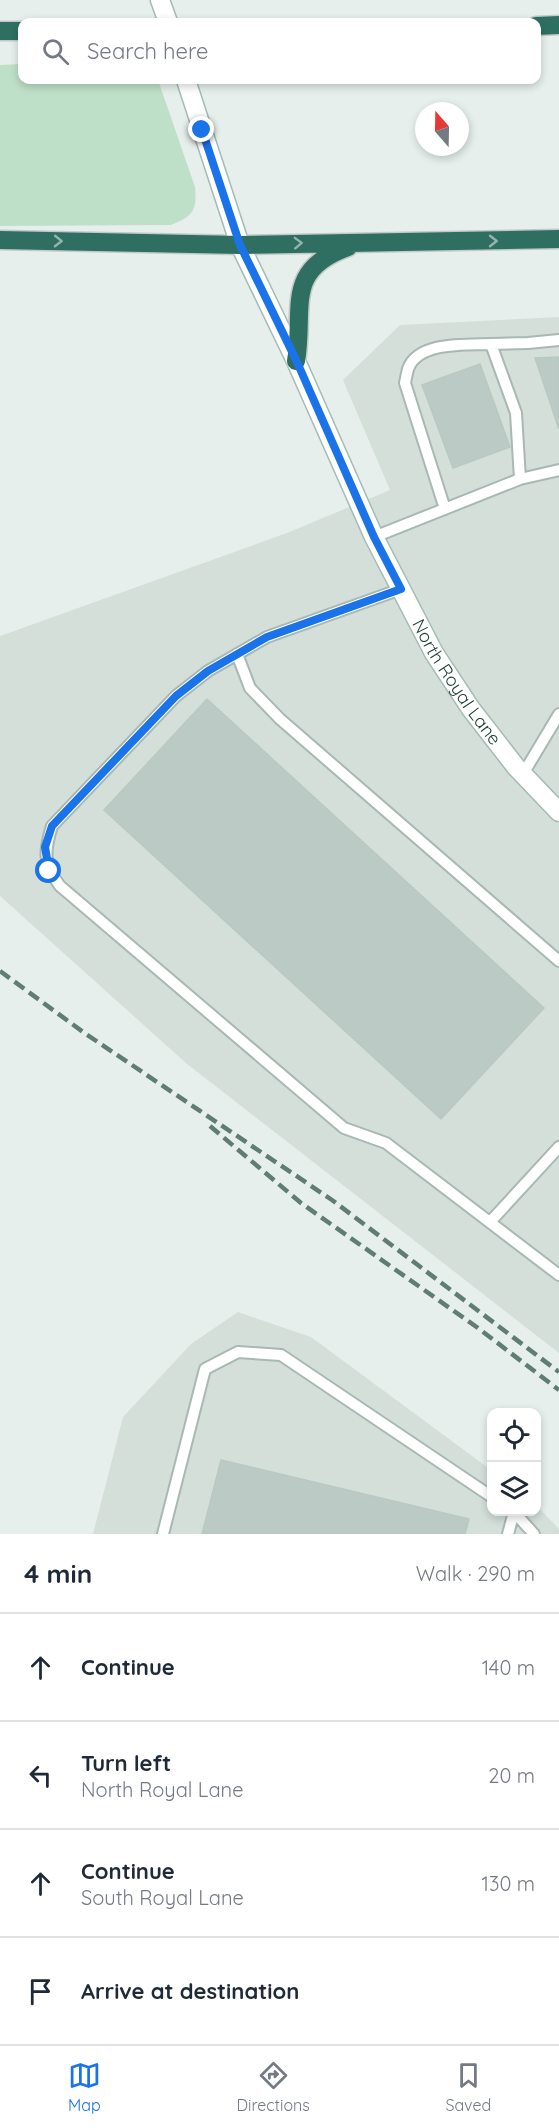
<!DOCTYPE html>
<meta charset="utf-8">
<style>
:root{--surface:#fff;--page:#f6f6f7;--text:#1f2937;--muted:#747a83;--line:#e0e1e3;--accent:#1a73e8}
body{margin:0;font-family:Quicksand,sans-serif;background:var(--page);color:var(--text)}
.controls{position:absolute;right:18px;bottom:18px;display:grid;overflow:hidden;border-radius:12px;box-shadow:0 3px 9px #0003}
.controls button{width:54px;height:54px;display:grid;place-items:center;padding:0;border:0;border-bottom:2px solid var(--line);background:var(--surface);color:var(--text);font:30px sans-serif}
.compass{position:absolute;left:415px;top:102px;width:54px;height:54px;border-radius:50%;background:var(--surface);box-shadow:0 3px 9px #0003;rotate:340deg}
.stop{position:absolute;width:18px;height:18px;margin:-14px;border:4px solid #1a73e8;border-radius:50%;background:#fff}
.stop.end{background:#1a73e8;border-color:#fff;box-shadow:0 2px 6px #0008}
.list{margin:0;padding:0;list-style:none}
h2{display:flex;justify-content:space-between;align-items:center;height:78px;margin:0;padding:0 24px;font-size:26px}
h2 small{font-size:20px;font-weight:400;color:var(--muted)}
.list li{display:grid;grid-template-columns:39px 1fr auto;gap:18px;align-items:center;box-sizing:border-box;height:108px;padding:0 24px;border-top:2px solid var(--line)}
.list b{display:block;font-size:22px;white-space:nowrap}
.list p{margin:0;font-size:20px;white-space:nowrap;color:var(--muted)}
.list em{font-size:20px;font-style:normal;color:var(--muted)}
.icon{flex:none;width:33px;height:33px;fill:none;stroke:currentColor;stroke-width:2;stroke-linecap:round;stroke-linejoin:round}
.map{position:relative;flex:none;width:559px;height:1534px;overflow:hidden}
.search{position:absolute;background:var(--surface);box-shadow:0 3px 9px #0003;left:18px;right:18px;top:18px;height:66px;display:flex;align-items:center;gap:15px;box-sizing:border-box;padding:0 21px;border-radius:12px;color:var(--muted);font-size:22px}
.sheet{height:510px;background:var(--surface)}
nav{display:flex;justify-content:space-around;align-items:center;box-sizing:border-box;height:84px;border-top:2px solid var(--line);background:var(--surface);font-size:16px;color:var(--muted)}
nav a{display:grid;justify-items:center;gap:3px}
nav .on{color:var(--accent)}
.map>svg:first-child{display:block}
</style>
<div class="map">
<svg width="559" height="1534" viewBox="0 0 559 1534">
<rect width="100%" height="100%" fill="#e6efeb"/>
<!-- built -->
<path fill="#d4dfda" d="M559,317V1353L187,1064L0,896V636L287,533L390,490L343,380L400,325Z
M238,1312L311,1337L491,1470L492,1512H536L537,1506L559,1529V1534H93L123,1417L191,1344Z"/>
<!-- green -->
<path fill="#bfe0c8" d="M22,64V80H158L195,187C197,210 194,216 171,225L0,226V65Z"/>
<!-- building -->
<path fill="#bbcac4" stroke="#b8c9c2" stroke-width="1.5" d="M559,357V429L535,358Z
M480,364L510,447L453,468L422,385Z
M207,699L544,1008L441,1119L104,810Z
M221,1460L469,1519L465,1534H202Z"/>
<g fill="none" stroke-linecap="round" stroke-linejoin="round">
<!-- service casing -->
<g stroke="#a8b8b2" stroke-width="14">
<path id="service" d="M520,479L516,413L491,344L528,343L559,340
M445,509L405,383C406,378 407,373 408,369C418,341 467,345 491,344
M374,537L520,479L559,470
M401,589L267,637L208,671L176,696L52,826C44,851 43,864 60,886L344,1128L386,1143L559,1275
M237,654L250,688L280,719L559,961
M523,774L559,714
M490,1222L559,1147
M514,1512L534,1534
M163,1534L205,1369L238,1352L281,1355L492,1497
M508,1534L514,1512"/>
</g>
<!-- secondary casing -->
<g stroke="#a4bbb3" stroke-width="21">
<g id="secondary">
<path d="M160,0L168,22"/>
<path id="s1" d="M186,80L240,245L296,361L374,537L434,653L471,709L516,767L559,812"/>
</g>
</g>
<!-- motorway casing -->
<g stroke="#c2cac8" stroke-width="21">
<path id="motorway" d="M536,26L559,25
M0,31H22
M0,240L240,245L559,239
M296,361C305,309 283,270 348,247"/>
</g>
<!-- service -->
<use href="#service" stroke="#fff" stroke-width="10"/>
<!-- secondary -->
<use href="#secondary" stroke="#fff" stroke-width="18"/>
<!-- motorway -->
<use href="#motorway" stroke="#2f6f62" stroke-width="18"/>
<!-- rail -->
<path stroke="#5f7d75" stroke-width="4.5" stroke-dasharray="12 6" stroke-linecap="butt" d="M0,971L83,1032L332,1200L559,1372
M210,1126L301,1203L478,1328L559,1390"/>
</g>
<!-- one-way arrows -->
<defs><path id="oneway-chevron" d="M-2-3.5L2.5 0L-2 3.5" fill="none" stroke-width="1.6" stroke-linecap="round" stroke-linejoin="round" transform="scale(1.5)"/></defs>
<g stroke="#93b5ae">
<use href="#oneway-chevron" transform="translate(58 241) rotate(1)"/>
<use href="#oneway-chevron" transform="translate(493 241)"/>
<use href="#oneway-chevron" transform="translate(298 243) rotate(-2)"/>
</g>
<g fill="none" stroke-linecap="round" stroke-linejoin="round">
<!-- route -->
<path stroke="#1a73e8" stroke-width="8" d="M49,871L45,847L52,826L176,696L208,671L267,637L401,589L374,537L297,362L240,245L202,130"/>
</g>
<g text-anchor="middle" stroke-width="5" stroke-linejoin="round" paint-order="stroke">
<!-- street labels -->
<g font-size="18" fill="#24423a" stroke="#f7fbf9">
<text dy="6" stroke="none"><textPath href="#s1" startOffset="662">North Royal Lane</textPath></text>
</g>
</g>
</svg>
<div class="controls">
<button><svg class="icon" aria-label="locate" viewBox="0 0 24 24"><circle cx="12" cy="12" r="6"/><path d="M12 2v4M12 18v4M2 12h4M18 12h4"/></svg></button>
<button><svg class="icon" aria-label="layers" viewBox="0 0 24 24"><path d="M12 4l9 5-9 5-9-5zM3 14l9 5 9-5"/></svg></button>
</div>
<svg class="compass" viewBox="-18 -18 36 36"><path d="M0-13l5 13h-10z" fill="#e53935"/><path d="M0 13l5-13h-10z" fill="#747a83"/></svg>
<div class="stop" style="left:49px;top:871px"></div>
<div class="stop end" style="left:202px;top:130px"></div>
<div class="search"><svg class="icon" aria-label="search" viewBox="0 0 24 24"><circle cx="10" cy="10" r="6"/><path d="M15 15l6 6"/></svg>Search here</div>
</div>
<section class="sheet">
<h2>4 min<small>Walk · 290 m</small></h2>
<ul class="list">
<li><svg class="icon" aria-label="ahead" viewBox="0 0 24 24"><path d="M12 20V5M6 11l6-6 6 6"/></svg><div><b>Continue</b></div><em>140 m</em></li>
<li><svg class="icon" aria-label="left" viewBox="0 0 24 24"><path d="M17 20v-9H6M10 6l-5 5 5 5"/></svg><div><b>Turn left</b><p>North Royal Lane</p></div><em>20 m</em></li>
<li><svg class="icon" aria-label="ahead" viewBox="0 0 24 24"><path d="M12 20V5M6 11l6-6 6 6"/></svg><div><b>Continue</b><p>South Royal Lane</p></div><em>130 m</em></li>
<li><svg class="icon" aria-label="arrive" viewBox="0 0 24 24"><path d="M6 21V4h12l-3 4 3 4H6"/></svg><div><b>Arrive at destination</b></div></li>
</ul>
</section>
<nav>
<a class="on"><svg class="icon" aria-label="map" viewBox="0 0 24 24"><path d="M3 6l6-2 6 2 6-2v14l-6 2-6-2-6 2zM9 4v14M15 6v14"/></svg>Map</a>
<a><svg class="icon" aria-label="directions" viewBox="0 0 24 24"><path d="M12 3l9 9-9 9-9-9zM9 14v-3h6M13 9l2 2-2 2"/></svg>Directions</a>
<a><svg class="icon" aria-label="saved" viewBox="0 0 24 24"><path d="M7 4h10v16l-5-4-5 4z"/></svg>Saved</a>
</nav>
